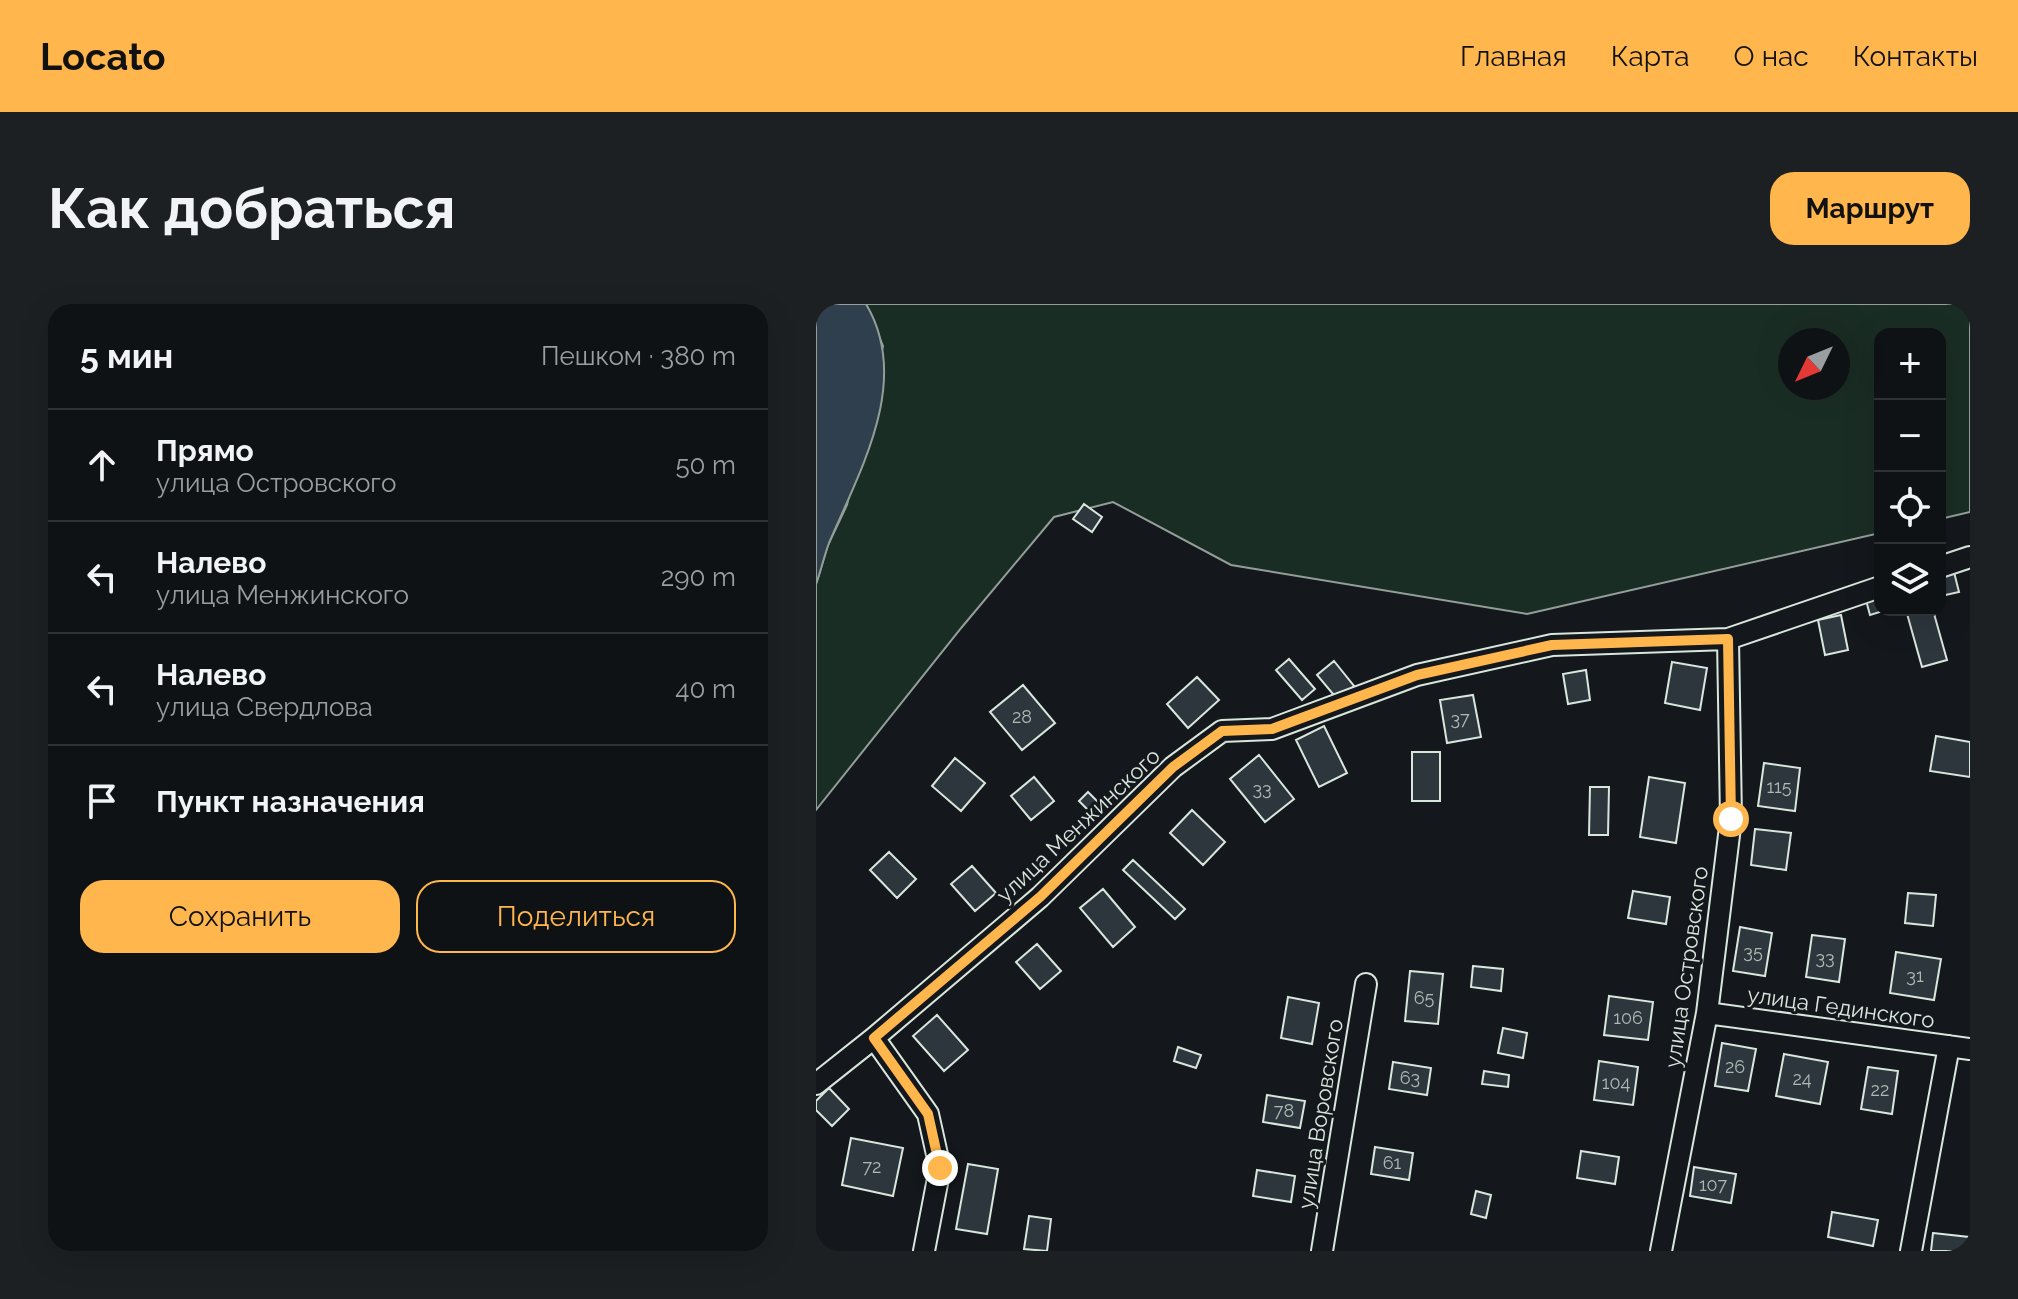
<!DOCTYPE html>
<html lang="ru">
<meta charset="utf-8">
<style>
:root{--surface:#0f1215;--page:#1d2022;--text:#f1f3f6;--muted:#9b9ea0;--line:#2f3234;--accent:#ffb74d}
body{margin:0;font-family:Raleway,sans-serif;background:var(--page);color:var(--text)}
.controls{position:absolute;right:24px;top:24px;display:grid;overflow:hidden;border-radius:16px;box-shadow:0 8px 32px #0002}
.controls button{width:72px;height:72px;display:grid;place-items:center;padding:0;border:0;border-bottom:2px solid var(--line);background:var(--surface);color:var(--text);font:40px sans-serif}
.compass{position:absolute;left:962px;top:24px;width:72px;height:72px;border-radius:50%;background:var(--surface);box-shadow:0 8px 32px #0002;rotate:227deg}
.stop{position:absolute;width:24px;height:24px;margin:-18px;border:6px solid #ffb74d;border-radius:50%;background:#fff}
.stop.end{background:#ffb74d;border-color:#fff;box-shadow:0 2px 8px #0008}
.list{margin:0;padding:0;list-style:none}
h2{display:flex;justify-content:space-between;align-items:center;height:104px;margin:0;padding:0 32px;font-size:34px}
h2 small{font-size:26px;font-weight:400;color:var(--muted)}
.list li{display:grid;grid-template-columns:52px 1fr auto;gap:24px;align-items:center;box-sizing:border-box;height:112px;padding:0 32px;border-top:2px solid var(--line)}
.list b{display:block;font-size:30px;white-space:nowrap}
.list p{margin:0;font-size:26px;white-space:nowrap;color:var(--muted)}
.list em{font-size:26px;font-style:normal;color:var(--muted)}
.actions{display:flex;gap:16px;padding:24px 32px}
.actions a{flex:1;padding:18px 0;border:2px solid var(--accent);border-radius:24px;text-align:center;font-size:28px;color:var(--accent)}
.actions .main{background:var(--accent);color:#111}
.icon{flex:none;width:44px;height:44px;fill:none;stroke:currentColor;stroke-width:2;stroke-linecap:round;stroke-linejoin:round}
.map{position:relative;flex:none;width:1154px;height:947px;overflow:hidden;border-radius:24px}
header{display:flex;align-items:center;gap:48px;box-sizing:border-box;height:112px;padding:0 40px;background:var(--accent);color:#111}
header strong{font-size:38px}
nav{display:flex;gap:44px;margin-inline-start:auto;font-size:28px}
.intro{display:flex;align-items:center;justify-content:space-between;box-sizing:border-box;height:192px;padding:0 48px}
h1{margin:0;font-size:56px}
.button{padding:20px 36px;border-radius:24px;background:var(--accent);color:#111;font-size:28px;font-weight:700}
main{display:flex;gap:48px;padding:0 48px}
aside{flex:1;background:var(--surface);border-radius:24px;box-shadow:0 8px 32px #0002}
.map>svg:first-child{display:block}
</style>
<header>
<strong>Locato</strong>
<nav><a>Главная</a><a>Карта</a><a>О нас</a><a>Контакты</a></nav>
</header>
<div class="intro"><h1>Как добраться</h1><a class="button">Маршрут</a></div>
<main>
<aside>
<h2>5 мин<small>Пешком · 380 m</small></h2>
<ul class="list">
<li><svg class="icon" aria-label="ahead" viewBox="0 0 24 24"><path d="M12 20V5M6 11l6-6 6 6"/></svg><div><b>Прямо</b><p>улица Островского</p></div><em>50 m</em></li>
<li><svg class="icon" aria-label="left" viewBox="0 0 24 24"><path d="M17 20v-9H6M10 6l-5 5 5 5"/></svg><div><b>Налево</b><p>улица Менжинского</p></div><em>290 m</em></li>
<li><svg class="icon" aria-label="left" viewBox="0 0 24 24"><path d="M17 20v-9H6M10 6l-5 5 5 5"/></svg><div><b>Налево</b><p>улица Свердлова</p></div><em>40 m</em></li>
<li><svg class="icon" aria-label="arrive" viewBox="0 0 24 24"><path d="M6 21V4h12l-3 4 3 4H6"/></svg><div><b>Пункт назначения</b></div></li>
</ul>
<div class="actions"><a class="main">Сохранить</a><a>Поделиться</a></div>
</aside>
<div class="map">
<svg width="1154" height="947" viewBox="0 0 1154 947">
<rect width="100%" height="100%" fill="#14181c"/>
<!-- green -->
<path fill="#1a2d24" stroke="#939e99" stroke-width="2" fill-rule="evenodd" d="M50,0H1154V208L1124,215V30H1064V229L711,310L415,261L297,198L238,213L146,323L0,506V280L12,241L31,201L67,42ZM974,36H1022V84H974Z"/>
<!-- water -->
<path fill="#2f3f4d" stroke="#939e99" stroke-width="2" d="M0,0H50C96,77 44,166 13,239C8,252 5,267 0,280Z"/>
<!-- building -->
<path fill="#2c363c" stroke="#d8e6dc" stroke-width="2" d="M268,200L286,213L276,228L257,215Z
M1136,260L1143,288L1125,292L1124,263Z
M1061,285L1064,306L1067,307L1054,311L1048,289Z
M1090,306H1117L1131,356L1106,363Z
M1025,311L1032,346L1009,351L1002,316Z
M473,355L499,385L486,396L460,366Z
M518,357L538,382L522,396L501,371Z
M856,358L891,364L884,406L849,399Z
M770,366L774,396L752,400L747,370Z
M381,373L403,396L372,424L351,400Z
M207,381L239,419L206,446L174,408Z
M657,391L665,433L631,439L624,396Z
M508,422L531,469L503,483L480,436Z
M1120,432L1154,438V473L1114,467Z
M596,448H624V497H596Z
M443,451L478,495L449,518L414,475Z
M139,454L169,479L145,507L116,482Z
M948,459L984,464L979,507L942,502Z
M218,473L238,497L215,516L195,492Z
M833,473L869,479L860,539L824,533Z
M774,483H793L792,531H773Z
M272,488L285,501L276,510L263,497Z
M376,506L409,538L387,561L354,529Z
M939,525L975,529L970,566L935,561Z
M73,548L100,575L81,594L54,566Z
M317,556L369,605L359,615L307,566Z
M156,562L180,589L159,607L135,580Z
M287,585L319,623L297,643L264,604Z
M817,587L854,593L850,620L812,614Z
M1092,589L1120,591L1117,622L1089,619Z
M924,623L956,629L949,672L917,667Z
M996,631L1029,635L1023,678L990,673Z
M221,640L245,667L224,685L200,658Z
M1080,648L1125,655L1118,696L1074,689Z
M657,662L687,665L685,687L655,683Z
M594,667L627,670L622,720L589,717Z
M793,692L837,698L832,736L788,731Z
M472,693L503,699L496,740L465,734Z
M121,711L152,746L128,767L97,732Z
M687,724L711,729L707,754L682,749Z
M906,739L940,745L932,787L899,782Z
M362,743L385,751L380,764L358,757Z
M968,750L1012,758L1004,800L960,792Z
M783,757L822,763L817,801L778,796Z
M577,758L615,764L611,791L573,785Z
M1052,763L1082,767L1076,810L1045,805Z
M668,767L693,771L692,783L666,780Z
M13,784L33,805L16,822L0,806V797Z
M451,791L489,797L484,824L447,818Z
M35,834L87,844L77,892L26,881Z
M559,843L597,849L593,876L555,870Z
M765,847L803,853L799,880L761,874Z
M152,860L182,865L171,930L140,925Z
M878,863L920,870L915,899L874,892Z
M441,866L479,872L475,898L437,892Z
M660,887L675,891L670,914L655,910Z
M1016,908L1062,916L1057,942L1012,933Z
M213,912L235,915L231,947L208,945Z
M1117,929L1153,933L1152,947H1115Z"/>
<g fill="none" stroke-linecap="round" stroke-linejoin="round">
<!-- minor casing -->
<g stroke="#d8e6dc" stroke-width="24">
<path id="minor" d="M1124,263L1154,253
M891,709L1154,745
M58,734L112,810L124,864L108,947
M0,780L58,734L224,593L357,463L406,427L456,425L601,371L736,341L912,335L1064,283
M506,947L550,680
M845,947L891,709L915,515L912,335
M1095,947L1133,742"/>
</g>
<!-- minor -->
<use href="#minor" stroke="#14181c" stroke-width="20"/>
</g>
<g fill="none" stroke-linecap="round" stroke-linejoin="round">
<!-- route -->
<path stroke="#ffb74d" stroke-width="10" d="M124,864L112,810L58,734L224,593L357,463L406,427L456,425L601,371L736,341L912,335L915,515"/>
</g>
<g text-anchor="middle" stroke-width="6" stroke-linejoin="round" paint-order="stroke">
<!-- number labels -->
<g font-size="18" fill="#adbab4">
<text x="206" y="419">28</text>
<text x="644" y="421">37</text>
<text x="963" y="489">115</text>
<text x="446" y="491">33</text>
<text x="937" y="654">35</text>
<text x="1009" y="660">33</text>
<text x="1099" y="678">31</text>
<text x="608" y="700">65</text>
<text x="812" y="720">106</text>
<text x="919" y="769">26</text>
<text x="594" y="780">63</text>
<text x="986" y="781">24</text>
<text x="800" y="785">104</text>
<text x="1064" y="792">22</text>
<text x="468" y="813">78</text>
<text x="576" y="865">61</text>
<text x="56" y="869">72</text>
<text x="897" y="887">107</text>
</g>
<!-- street labels -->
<g font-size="22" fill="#d8e6dc" stroke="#14181c">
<text transform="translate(262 521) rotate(-43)" y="8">улица Менжинского</text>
<text transform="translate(870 663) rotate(-82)" y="8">улица Островского</text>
<text transform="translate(1025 703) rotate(8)" y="8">улица Гединского</text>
<text transform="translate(504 810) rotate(-81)" y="8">улица Воровского</text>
</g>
</g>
</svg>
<div class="controls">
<button>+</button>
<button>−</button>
<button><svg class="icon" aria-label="locate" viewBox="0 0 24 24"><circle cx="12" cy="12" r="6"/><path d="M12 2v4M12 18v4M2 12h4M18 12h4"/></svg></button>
<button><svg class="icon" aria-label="layers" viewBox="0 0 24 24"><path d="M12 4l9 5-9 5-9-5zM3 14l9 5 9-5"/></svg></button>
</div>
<svg class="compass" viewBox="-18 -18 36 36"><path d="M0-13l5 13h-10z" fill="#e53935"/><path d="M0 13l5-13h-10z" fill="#9b9ea0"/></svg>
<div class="stop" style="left:915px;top:515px"></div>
<div class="stop end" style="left:124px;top:864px"></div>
</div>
</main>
